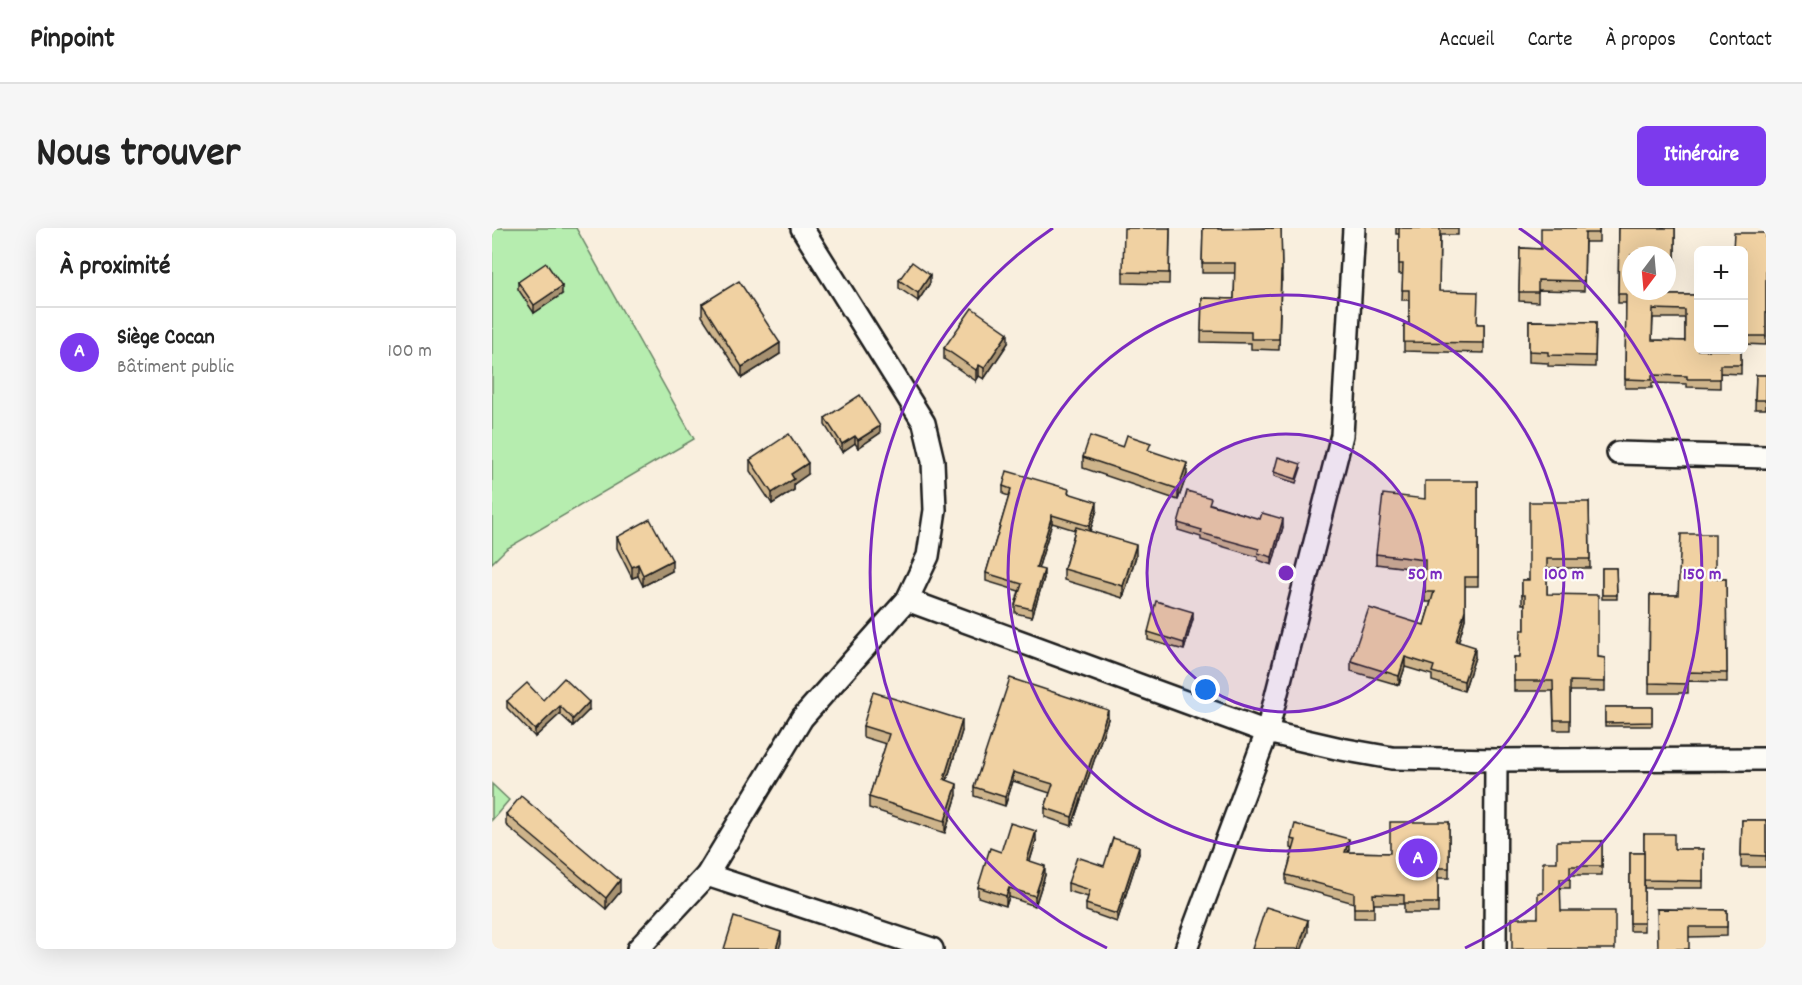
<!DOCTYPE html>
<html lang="fr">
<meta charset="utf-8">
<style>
body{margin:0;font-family:Dekko,sans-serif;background:#f6f6f6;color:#222}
.controls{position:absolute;right:18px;top:18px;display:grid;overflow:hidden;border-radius:9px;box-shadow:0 6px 24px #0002}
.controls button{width:54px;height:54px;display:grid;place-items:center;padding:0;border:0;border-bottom:2px solid #e0e0e0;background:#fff;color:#222;font:30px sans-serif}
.compass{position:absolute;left:1130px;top:18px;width:54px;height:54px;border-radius:50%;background:#fff;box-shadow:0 6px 24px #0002;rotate:196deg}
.you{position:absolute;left:714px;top:462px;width:21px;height:21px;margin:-15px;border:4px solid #fff;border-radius:50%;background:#1a73e8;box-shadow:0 0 0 9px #1a73e833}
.badge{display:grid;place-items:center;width:39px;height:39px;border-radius:50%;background:#7c3aed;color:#fff;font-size:20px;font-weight:700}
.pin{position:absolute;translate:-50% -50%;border:3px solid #fff;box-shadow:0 2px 6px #0006}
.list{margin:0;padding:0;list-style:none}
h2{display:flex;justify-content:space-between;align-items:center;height:78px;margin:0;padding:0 24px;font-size:26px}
h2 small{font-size:20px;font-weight:400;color:#767676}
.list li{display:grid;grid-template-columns:39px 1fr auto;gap:18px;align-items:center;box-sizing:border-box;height:90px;padding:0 24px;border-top:2px solid #e0e0e0}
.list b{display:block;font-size:22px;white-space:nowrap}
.list p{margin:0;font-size:20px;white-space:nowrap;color:#767676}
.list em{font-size:20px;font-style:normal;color:#767676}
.map{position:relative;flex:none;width:1274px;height:721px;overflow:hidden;border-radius:9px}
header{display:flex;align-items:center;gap:36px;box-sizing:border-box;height:84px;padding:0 30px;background:#fff;border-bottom:2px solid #e0e0e0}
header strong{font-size:28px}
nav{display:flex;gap:33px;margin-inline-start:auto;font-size:21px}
.intro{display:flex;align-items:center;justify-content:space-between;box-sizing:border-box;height:144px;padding:0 36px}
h1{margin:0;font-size:42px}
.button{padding:15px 27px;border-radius:9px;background:#7c3aed;color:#fff;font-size:21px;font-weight:700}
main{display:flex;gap:36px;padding:0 36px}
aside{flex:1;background:#fff;border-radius:9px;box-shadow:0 6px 24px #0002}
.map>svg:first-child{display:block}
.green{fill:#b6edaf;stroke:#698466;stroke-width:1.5}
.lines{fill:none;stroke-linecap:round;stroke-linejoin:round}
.minor-casing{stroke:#1c1c1c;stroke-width:26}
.minor{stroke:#fdfcf7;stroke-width:21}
.wall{fill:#ceb48b;stroke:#1c1c1c;stroke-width:1.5;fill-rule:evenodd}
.shaded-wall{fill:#a89271;stroke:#1c1c1c;stroke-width:1.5}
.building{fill:#f0d1a2;stroke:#1c1c1c;stroke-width:1.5;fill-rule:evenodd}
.ring{fill:none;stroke:#7b2cbf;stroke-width:3}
.centre{fill:#7b2cbf;stroke:#fdfcf7;stroke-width:3}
.ring-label{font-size:18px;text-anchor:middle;font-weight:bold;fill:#7b2cbf;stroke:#fdfcf7;stroke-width:4.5;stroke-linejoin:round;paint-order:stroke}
</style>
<header>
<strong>Pinpoint</strong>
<nav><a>Accueil</a><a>Carte</a><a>À propos</a><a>Contact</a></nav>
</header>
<div class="intro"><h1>Nous trouver</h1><a class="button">Itinéraire</a></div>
<main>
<aside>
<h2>À proximité<small></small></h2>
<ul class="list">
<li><span class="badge">A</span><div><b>Siège Cocan</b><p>Bâtiment public</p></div><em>100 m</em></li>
</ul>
</aside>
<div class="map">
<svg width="1274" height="721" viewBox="0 0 1274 721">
<rect width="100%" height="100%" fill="#f9efde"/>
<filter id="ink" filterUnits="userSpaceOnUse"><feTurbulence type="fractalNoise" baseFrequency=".0167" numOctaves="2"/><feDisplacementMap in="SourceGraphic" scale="12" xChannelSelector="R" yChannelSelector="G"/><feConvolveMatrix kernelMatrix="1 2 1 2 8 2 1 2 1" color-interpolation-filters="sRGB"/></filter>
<g filter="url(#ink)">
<!-- green -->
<g class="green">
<path d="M 0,0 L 84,0 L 202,211 L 14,321 L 0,335 Z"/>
<path d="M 0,556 L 17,572 L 0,592 Z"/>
</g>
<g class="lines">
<!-- minor casing -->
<g class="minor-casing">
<g id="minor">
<path d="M 1126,225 L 1274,229"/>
<path d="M 415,372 L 775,504 L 849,521 L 900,530 L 1004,532 L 1274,531"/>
<path d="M 215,647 L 440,721"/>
<path d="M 146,721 L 215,647 L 310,490 L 415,372 L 436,328 L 443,282 L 441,233 L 432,195 L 310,0"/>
<path d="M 694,721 L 775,504 L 850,207 L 862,0"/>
<path d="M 1003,721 L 1004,532"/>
</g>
</g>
<!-- minor -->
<use href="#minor" class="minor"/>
</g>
<!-- wall -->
<g class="wall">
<path d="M 678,0 L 677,56 L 631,55 L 631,44 Z"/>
<path d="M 711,0 L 726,1 L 789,0 L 790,53 L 789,53 L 787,122 L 759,121 L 759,115 L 709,114 L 710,70 L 742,71 L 743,45 L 710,45 Z"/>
<path d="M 904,0 L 966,0 L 966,7 L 948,7 L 947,63 L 986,96 L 992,96 L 992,125 L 912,123 L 912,96 L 917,96 L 917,72 L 910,72 L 911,46 L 907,46 L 907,6 L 904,6 Z"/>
<path d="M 1107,0 L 1107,14 L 1093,14 L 1092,63 L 1046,62 L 1046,74 L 1027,73 L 1028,20 L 1049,21 Z"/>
<path d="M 1127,0 L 1183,0 L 1183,37 L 1175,37 L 1175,27 L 1139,27 L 1166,67 L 1206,67 L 1206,122 L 1249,122 L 1249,146 L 1228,145 L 1228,160 L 1195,159 L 1195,156 L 1160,155 L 1160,160 L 1133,160 L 1134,75 L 1126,75 ZM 1161,90 L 1193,90 L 1193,113 L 1160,112 Z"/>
<path d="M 1274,0 L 1274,117 L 1251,116 L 1251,22 L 1273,5 Z"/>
<path d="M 407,52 L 438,55 L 426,73 L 407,60 Z"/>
<path d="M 26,54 L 70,66 L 42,85 L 26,61 Z"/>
<path d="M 210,76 L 288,126 L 250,150 L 210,88 Z"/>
<path d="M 1037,93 L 1104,94 L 1103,139 L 1056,138 L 1056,135 L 1037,134 Z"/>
<path d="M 516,115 L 492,151 L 487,148 L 484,153 L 452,131 L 452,120 Z"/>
<path d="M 1264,147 L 1274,147 L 1274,181 L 1263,181 Z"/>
<path d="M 333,190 L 388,205 L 366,220 L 363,215 L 350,224 L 333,197 Z"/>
<path d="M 631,219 L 659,223 L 695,246 L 686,272 L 591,240 L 591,229 Z"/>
<path d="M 258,232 L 316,246 L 302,256 L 302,262 L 280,276 L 258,243 Z"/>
<path d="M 809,240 L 804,255 L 782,248 L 782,244 Z"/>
<path d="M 986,253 L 986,358 L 973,358 L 973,391 L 966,414 L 983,429 L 972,463 L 940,453 L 940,447 L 913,439 L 907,457 L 859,443 L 859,433 L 932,397 L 939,374 L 933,374 L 933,342 L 884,336 L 884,326 L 933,271 Z"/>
<path d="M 511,258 L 577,265 L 605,282 L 598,303 L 644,328 L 631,370 L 572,352 L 572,341 L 583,302 L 560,295 L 546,341 L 552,350 L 540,389 L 523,385 L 523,377 L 527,363 L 494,353 L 494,345 L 517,268 L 511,266 Z"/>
<path d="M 1097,274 L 1098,340 L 1055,340 L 1055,366 L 1106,429 L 1113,430 L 1113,463 L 1078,463 L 1078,502 L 1062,502 L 1061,463 L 1022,463 L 1022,429 L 1028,429 L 1033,402 L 1033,376 L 1030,376 L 1030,352 L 1037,352 Z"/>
<path d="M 719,276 L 791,299 L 780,337 L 766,332 L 766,329 L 709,312 L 709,309 L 686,302 L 686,295 Z"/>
<path d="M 125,309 L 180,343 L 151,358 L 146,348 L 140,350 L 125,320 Z"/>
<path d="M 1110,340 L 1124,340 L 1125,371 L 1110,371 Z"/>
<path d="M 1223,351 L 1234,351 L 1235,454 L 1196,453 L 1196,465 L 1157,465 L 1158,367 L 1186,367 Z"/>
<path d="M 701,391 L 692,422 L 656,412 L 656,404 Z"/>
<path d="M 51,472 L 97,482 L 81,498 L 68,486 L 43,509 L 15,480 L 15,473 Z"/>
<rect x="1113" y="479" width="47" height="19"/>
<path d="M 616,491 L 580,598 L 553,589 L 553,580 L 558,565 L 521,553 L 513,578 L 482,568 L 482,559 Z"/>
<path d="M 371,498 L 470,503 L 455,552 L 465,567 L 453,605 L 377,580 L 377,569 L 394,516 L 371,509 Z"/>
<path d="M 14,586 L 128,664 L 114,681 L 14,597 Z"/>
<path d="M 1250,592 L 1274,592 L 1274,639 L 1249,639 Z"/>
<path d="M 957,594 L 957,650 L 946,650 L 946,685 L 912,685 L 912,676 L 882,676 L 882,690 L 862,690 L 862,675 L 794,656 L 794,647 L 801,621 L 799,620 L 799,611 L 857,621 L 856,624 L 898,625 Z"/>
<path d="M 1152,606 L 1182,621 L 1211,621 L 1211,660 L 1152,660 Z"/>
<path d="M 544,613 L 538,633 L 553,647 L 543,678 L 517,669 L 514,678 L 486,669 L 486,659 L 509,624 Z"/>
<path d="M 1110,613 L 1110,647 L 1078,647 L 1078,660 L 1068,660 L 1046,690 L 1051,665 L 1065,634 Z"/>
<rect x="1138" y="625" width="14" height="78"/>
<path d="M 647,626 L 625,694 L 594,683 L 594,676 L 596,669 L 576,663 L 576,655 L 612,638 Z"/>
<path d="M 1165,681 L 1235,682 L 1235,708 L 1197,709 Z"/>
</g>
<!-- shaded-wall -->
<g class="shaded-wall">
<path d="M 438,47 L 438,55 L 426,73 L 426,65 Z"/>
<path d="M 70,58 L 70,66 L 42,85 L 42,77 Z"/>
<path d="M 516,105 L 516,115 L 492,151 L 492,140 Z"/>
<path d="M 288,115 L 288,126 L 250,150 L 250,139 Z"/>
<path d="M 487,137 L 487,148 L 484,153 L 484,142 Z"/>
<path d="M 388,198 L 388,205 L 366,220 L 366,212 Z"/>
<path d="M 363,208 L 363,215 L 350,224 L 350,216 Z"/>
<path d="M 316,235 L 316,246 L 302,256 L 302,262 L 280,276 L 280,265 L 299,246 Z"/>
<path d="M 695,235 L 695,246 L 686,272 L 686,261 Z"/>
<path d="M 605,274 L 605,282 L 597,306 L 597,298 Z"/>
<path d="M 560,287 L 560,295 L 544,348 L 544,340 Z"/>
<path d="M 791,291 L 791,299 L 780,337 L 780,329 Z"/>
<path d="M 644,317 L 644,328 L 631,370 L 631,358 Z"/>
<path d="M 180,332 L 180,343 L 151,358 L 151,347 Z"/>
<path d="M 146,336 L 146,348 L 140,350 L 140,339 Z"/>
<path d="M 552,342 L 552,350 L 540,389 L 540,381 Z"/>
<path d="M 973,382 L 973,391 L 964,423 L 964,413 Z"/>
<path d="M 701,384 L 701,391 L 692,422 L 692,415 Z"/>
<path d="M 983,419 L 983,429 L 972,463 L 972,453 Z"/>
<path d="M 913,429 L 913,439 L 907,457 L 907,448 Z"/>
<path d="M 97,474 L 97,482 L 81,498 L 81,491 Z"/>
<path d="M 68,478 L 68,486 L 43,509 L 43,502 Z"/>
<path d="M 616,482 L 616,491 L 580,598 L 580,589 Z"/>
<path d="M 470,492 L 470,503 L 452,562 L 452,551 Z"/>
<path d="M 521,544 L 521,553 L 513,578 L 513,569 Z"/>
<path d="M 465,556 L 465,567 L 453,605 L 453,593 Z"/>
<path d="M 544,603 L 544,613 L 535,642 L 535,632 Z"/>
<path d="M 857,611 L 857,621 L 853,634 L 853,624 Z"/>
<path d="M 647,618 L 647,626 L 625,694 L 625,686 Z"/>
<path d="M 553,638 L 553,647 L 543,678 L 543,668 Z"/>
<path d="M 128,652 L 128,664 L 114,681 L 114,670 Z"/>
<path d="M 517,660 L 517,669 L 514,678 L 514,668 Z"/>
<path d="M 816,692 L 816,704 L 810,721 L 806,721 Z"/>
<path d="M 289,704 L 289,715 L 287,721 L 284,721 Z"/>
</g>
<!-- building -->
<g class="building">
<path d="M 632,0 L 678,0 L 677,45 L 631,44 Z"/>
<path d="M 711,0 L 726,0 L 726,1 L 789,0 L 790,43 L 789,43 L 787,111 L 759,111 L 759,104 L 709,103 L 710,70 L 742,71 L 743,35 L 710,35 Z"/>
<path d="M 907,0 L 948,0 L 947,63 L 986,64 L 985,96 L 992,96 L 992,115 L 912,114 L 912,96 L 917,96 L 917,62 L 910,62 L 911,36 L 907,36 Z"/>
<path d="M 1049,0 L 1107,0 L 1107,5 L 1093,5 L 1092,53 L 1046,52 L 1046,64 L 1027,64 L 1028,20 L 1049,21 Z"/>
<path d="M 1127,0 L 1183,0 L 1183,29 L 1175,28 L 1175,27 L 1139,27 L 1139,63 L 1166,63 L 1166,67 L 1206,67 L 1206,122 L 1249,122 L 1249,137 L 1228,137 L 1228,151 L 1195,151 L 1195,148 L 1160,147 L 1160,152 L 1133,151 L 1134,66 L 1126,66 ZM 1161,81 L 1193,82 L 1193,113 L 1160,112 Z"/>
<path d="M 1273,0 L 1274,0 L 1274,108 L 1251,108 L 1251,22 L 1241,22 L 1242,5 L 1273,5 Z"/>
<path d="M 420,34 L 438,47 L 426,65 L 407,52 Z"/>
<path d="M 54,35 L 70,58 L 42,77 L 26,54 Z"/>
<path d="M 247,53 L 288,115 L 250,139 L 210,76 Z"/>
<path d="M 480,80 L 516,105 L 492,140 L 487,137 L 484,142 L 452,120 Z"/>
<path d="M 1037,93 L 1104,94 L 1103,128 L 1056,127 L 1056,124 L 1037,123 Z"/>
<path d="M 1264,147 L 1274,147 L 1274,172 L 1263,172 Z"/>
<path d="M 368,167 L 388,198 L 366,212 L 363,208 L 350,216 L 333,190 Z"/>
<path d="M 297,206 L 316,235 L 299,246 L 302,251 L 280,265 L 258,232 Z"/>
<path d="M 635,207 L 659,215 L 656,222 L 695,235 L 686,261 L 591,229 L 598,208 L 631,219 Z"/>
<path d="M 786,229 L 809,236 L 804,251 L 782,244 Z"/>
<path d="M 515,243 L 577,261 L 576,265 L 605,274 L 597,298 L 560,287 L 544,340 L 552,342 L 540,381 L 523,377 L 530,356 L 494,345 L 519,261 L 511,258 Z"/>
<path d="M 933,253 L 986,253 L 986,349 L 973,349 L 973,382 L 964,413 L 983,419 L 972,453 L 940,444 L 942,438 L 913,429 L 907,448 L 859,433 L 877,380 L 932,397 L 942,364 L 933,364 L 933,332 L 884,326 L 891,266 L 933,271 Z"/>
<path d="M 695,263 L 719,270 L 717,276 L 768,291 L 770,285 L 791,291 L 780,329 L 766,325 L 767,321 L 709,305 L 710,302 L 686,295 Z"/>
<path d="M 1037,274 L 1097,274 L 1098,331 L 1055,331 L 1055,366 L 1106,367 L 1106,429 L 1113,430 L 1113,454 L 1078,453 L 1078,492 L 1062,492 L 1061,453 L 1022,453 L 1022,429 L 1028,429 L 1029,402 L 1033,402 L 1033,367 L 1030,367 L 1030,352 L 1037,352 Z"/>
<path d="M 158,291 L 180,332 L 151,347 L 146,336 L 140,339 L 125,309 Z"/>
<path d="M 584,299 L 644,317 L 631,358 L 572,341 Z"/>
<path d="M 1189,306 L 1223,306 L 1223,351 L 1234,351 L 1235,445 L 1196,444 L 1196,456 L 1157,455 L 1158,367 L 1186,367 Z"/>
<path d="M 1110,340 L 1124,340 L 1125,367 L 1110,367 Z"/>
<path d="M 664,373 L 701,384 L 692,415 L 656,404 Z"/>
<path d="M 72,450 L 97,474 L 81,491 L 68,478 L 43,502 L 15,473 L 35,455 L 51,472 Z"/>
<path d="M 518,450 L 616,482 L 580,589 L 553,580 L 561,556 L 521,544 L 513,569 L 482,559 Z"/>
<path d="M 381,464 L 470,492 L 452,551 L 465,556 L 453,593 L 377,569 L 397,506 L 371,498 Z"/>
<path d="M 1113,479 L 1160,479 L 1160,494 L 1113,495 Z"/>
<path d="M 29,568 L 128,652 L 114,670 L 14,586 Z"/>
<path d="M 1250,592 L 1274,592 L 1274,628 L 1249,627 Z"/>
<path d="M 898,594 L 957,594 L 957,640 L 946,640 L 946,675 L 912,675 L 912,667 L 881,666 L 882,680 L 862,680 L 862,665 L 794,647 L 804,612 L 799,611 L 803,596 L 857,611 L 853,624 L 898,625 Z"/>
<path d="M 518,595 L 544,603 L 535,632 L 553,638 L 543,668 L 517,660 L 514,668 L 486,659 L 498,620 L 509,624 Z"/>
<path d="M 1152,606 L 1182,606 L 1182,621 L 1211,621 L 1211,653 L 1152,652 Z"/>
<path d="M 621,610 L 647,618 L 625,686 L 594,676 L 598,662 L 576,655 L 585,629 L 612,638 Z"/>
<path d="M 1065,613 L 1110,613 L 1110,638 L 1078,638 L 1078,651 L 1068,651 L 1069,683 L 1123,683 L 1123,721 L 1020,721 L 1020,690 L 1046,690 L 1046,665 L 1051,665 L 1051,634 L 1065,634 Z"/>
<rect x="1138" y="625" width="14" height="70"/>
<path d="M 774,679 L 816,692 L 806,721 L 760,721 Z"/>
<path d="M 1165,681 L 1235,682 L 1235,699 L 1197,699 L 1197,721 L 1166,721 Z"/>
<path d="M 242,689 L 289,704 L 284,721 L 232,721 Z"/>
</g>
</g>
<!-- distance rings -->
<circle cx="794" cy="345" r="139" fill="#7b2cbf" fill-opacity=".12"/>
<g class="ring">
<circle cx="794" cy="345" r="139"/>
<circle cx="794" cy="345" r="278"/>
<path d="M615 720A416 416 0 0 1 561 0M1027 0A416 416 0 0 1 973 720"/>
</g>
<circle cx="794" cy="345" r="9" class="centre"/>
<g class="ring-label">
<text x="933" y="351">50 m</text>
<text x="1072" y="351">100 m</text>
<text x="1210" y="351">150 m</text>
</g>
</svg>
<div class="controls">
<button>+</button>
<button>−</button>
</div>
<svg class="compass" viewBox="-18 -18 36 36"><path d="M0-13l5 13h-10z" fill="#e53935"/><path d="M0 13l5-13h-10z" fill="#767676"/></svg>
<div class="you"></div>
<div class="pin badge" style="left:926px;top:630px">A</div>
</div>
</main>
